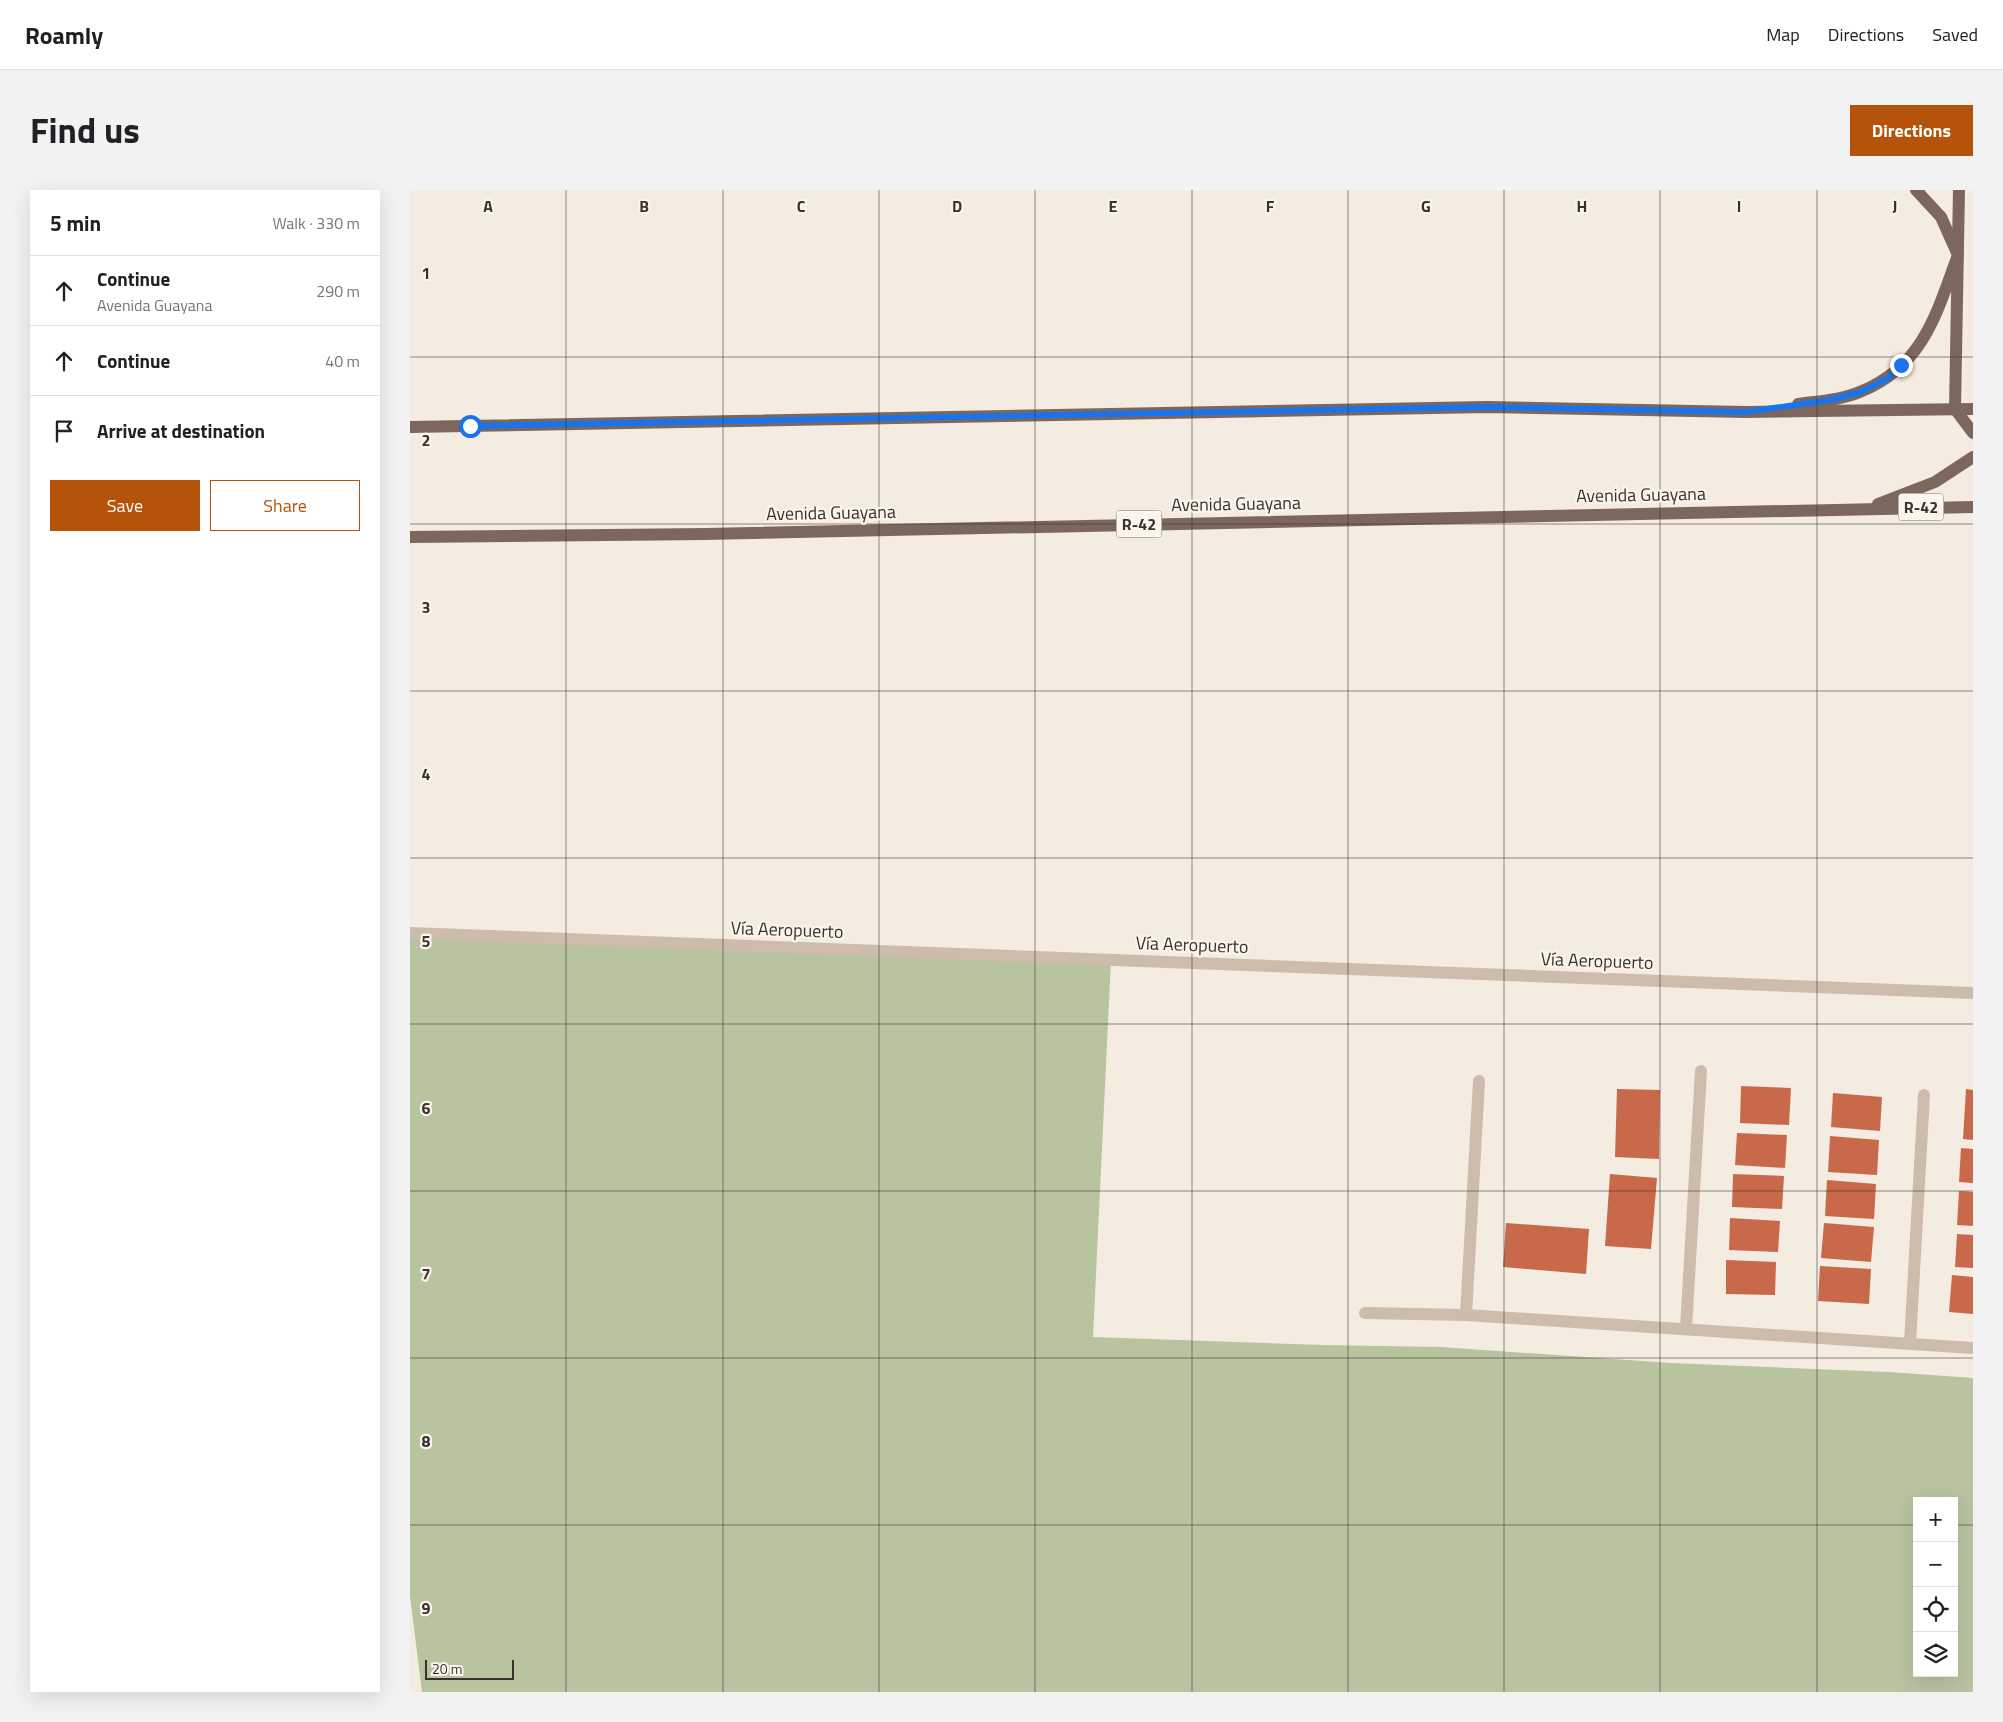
<!DOCTYPE html>
<meta charset="utf-8">
<style>
body{margin:0;font-family:"Titillium Web",sans-serif;background:#f2f2f2;color:#202124}
.controls{position:absolute;right:15px;bottom:15px;display:grid;overflow:hidden;border-radius:0px;box-shadow:0 5px 20px #0002}
.controls button{width:45px;height:45px;display:grid;place-items:center;padding:0;border:0;border-bottom:1px solid #e0e0e0;background:#fff;color:#202124;font:25px sans-serif}
.scale{position:absolute;left:15px;bottom:12px;width:89px;box-sizing:border-box;padding-left:5px;border:2px solid #3b302b;border-top:0;font-size:14px;line-height:18px;white-space:nowrap;color:#3b302b;-webkit-text-stroke:4px #fbf5ee;paint-order:stroke}
.stop{position:absolute;width:15px;height:15px;margin:-11px;border:4px solid #1a73e8;border-radius:50%;background:#fff}
.stop.end{background:#1a73e8;border-color:#fff;box-shadow:0 1px 5px #0008}
.list{margin:0;padding:0;list-style:none}
h2{display:flex;justify-content:space-between;align-items:center;height:65px;margin:0;padding:0 20px;font-size:21px}
h2 small{font-size:16px;font-weight:400;color:#757577}
.list li{display:grid;grid-template-columns:32px 1fr auto;gap:15px;align-items:center;box-sizing:border-box;height:70px;padding:0 20px;border-top:1px solid #e0e0e0}
.list b{display:block;font-size:19px;white-space:nowrap}
.list p{margin:0;font-size:16px;white-space:nowrap;color:#757577}
.list em{font-size:16px;font-style:normal;color:#757577}
.actions{display:flex;gap:10px;padding:15px 20px}
.actions a{flex:1;padding:11px 0;border:1px solid #b45309;border-radius:0px;text-align:center;font-size:18px;color:#b45309}
.actions .main{background:#b45309;color:#fff}
.icon{flex:none;width:28px;height:28px;fill:none;stroke:currentColor;stroke-width:2;stroke-linecap:round;stroke-linejoin:round}
.map{position:relative;flex:none;width:1563px;height:1502px;overflow:hidden;border-radius:0px}
header{display:flex;align-items:center;gap:30px;box-sizing:border-box;height:70px;padding:0 25px;background:#fff;border-bottom:1px solid #e0e0e0}
header strong{font-size:24px}
nav{display:flex;gap:28px;margin-inline-start:auto;font-size:18px}
.intro{display:flex;align-items:center;justify-content:space-between;box-sizing:border-box;height:120px;padding:0 30px}
h1{margin:0;font-size:35px}
.button{padding:12px 22px;border-radius:0px;background:#b45309;color:#fff;font-size:18px;font-weight:700}
main{display:flex;gap:30px;padding:0 30px}
aside{flex:1;background:#fff;border-radius:0px;box-shadow:0 5px 20px #0002}
.map>svg:first-child{display:block}
.green{fill:#b8c4a0;fill-rule:evenodd}
.building{fill:#c8694b}
.lines{fill:none;stroke-linecap:round;stroke-linejoin:round}
.lane{stroke:#cdbbac;stroke-width:12}
.street{stroke:#cdbbac;stroke-width:12}
.primary{stroke:#7d675c;stroke-width:12}
.route{stroke:#1a73e8;stroke-width:6}
.grid{fill:none;stroke:#3b302b;stroke-width:1;stroke-opacity:0.55}
.labels{text-anchor:middle;stroke-width:4.5;stroke-linejoin:round;paint-order:stroke}
.shield{fill:#fbf5ee;stroke:#756b66;stroke-width:1}
.shield-label{font-size:16px;font-weight:bold;fill:#3b302b}
.street-label{font-size:18px;fill:#3b302b;stroke:#fbf5ee}
.grid-label{font-size:16px;text-anchor:middle;font-weight:bold;fill:#3b302b;stroke:#fbf5ee;stroke-width:4.5;stroke-linejoin:round;paint-order:stroke}
</style>
<header>
<strong>Roamly</strong>
<nav><a>Map</a><a>Directions</a><a>Saved</a></nav>
</header>
<div class="intro"><h1>Find us</h1><a class="button">Directions</a></div>
<main>
<aside>
<h2>5 min<small>Walk · 330 m</small></h2>
<ul class="list">
<li><svg class="icon" aria-label="ahead" viewBox="0 0 24 24"><path d="M12 20V5M6 11l6-6 6 6"/></svg><div><b>Continue</b><p>Avenida Guayana</p></div><em>290 m</em></li>
<li><svg class="icon" aria-label="ahead" viewBox="0 0 24 24"><path d="M12 20V5M6 11l6-6 6 6"/></svg><div><b>Continue</b></div><em>40 m</em></li>
<li><svg class="icon" aria-label="arrive" viewBox="0 0 24 24"><path d="M6 21V4h12l-3 4 3 4H6"/></svg><div><b>Arrive at destination</b></div></li>
</ul>
<div class="actions"><a class="main">Save</a><a>Share</a></div>
</aside>
<div class="map">
<svg width="1563" height="1502" viewBox="0 0 1563 1502">
<rect width="100%" height="100%" fill="#f4ebe1"/>
<!-- green -->
<path class="green" d="M 0,743 L 701,770 L 683,1147 L 913,1155 L 1031,1157 L 1261,1173 L 1479,1182 L 1563,1188 L 1563,1502 L 12,1502 L 0,1406 ZM 1507,1311 L 1544,1311 L 1544,1483 L 1507,1483 Z"/>
<!-- building -->
<g class="building">
<path d="M 1331,896 L 1381,898 L 1379,935 L 1330,933 Z"/>
<path d="M 1207,899 L 1250,900 L 1249,969 L 1205,967 Z"/>
<path d="M 1556,899 L 1563,900 L 1563,950 L 1553,949 Z"/>
<path d="M 1423,903 L 1472,907 L 1470,941 L 1421,937 Z"/>
<path d="M 1327,943 L 1377,945 L 1375,978 L 1325,975 Z"/>
<path d="M 1420,946 L 1469,950 L 1467,985 L 1418,982 Z"/>
<path d="M 1551,958 L 1563,959 L 1563,993 L 1549,992 Z"/>
<path d="M 1200,984 L 1247,988 L 1241,1059 L 1195,1056 Z"/>
<path d="M 1323,984 L 1374,986 L 1372,1019 L 1322,1017 Z"/>
<path d="M 1417,990 L 1466,994 L 1464,1029 L 1415,1026 Z"/>
<path d="M 1549,1001 L 1563,1002 L 1563,1036 L 1547,1035 Z"/>
<path d="M 1320,1028 L 1370,1031 L 1368,1062 L 1319,1060 Z"/>
<path d="M 1096,1033 L 1179,1039 L 1176,1084 L 1093,1077 Z"/>
<path d="M 1414,1033 L 1464,1037 L 1461,1072 L 1411,1068 Z"/>
<path d="M 1547,1044 L 1563,1045 L 1563,1078 L 1545,1077 Z"/>
<path d="M 1316,1070 L 1366,1072 L 1365,1105 L 1316,1104 Z"/>
<path d="M 1410,1076 L 1461,1079 L 1459,1114 L 1408,1111 Z"/>
<path d="M 1542,1085 L 1563,1087 L 1563,1124 L 1539,1122 Z"/>
</g>
<g class="lines">
<!-- lane -->
<g class="lane">
<path d="M 955,1123 L 1056,1125 L 1563,1158"/>
<path d="M 1056,1125 L 1069,891"/>
<path d="M 1276,1139 L 1291,881"/>
<path d="M 1500,1153 L 1514,905"/>
</g>
<!-- street -->
<path class="street" d="M 0,743 L 1563,803"/>
<!-- primary -->
<g class="primary">
<path d="M 1549,0 L 1545,219 L 1563,243"/>
<path d="M 1388,214 C 1409,211 1432,210 1452,201 C 1514,175 1527,122 1548,65 L 1531,27 L 1506,0"/>
<path d="M 0,237 L 1077,217 L 1336,222 L 1563,219"/>
<path d="M 1468,314 L 1525,292 L 1563,267"/>
<path d="M 0,347 L 296,344 L 1563,317"/>
</g>
</g>
<g class="lines">
<!-- route -->
<path class="route" d="M 60,236 L 1077,217 L 1336,222 L 1420,210 L 1451,202 L 1478,188 L 1491,175"/>
</g>
<!-- grid -->
<path class="grid" d="M 156,0 L 156,1502M 313,0 L 313,1502M 469,0 L 469,1502M 625,0 L 625,1502M 782,0 L 782,1502M 938,0 L 938,1502M 1094,0 L 1094,1502M 1250,0 L 1250,1502M 1407,0 L 1407,1502M 0,167 L 1563,167M 0,334 L 1563,334M 0,501 L 1563,501M 0,668 L 1563,668M 0,834 L 1563,834M 0,1001 L 1563,1001M 0,1168 L 1563,1168M 0,1335 L 1507,1335M 1544,1335 L 1563,1335"/>
<g class="labels">
<!-- shield labels -->
<g class="shield">
<rect x="1488.5" y="303.5" width="45" height="27" rx="4"/>
<rect x="706.5" y="320.5" width="45" height="27" rx="4"/>
</g>
<g class="shield-label">
<text x="1511" y="323">R-42</text>
<text x="729" y="340">R-42</text>
</g>
<!-- street labels -->
<g class="street-label">
<text transform="translate(1231 305) rotate(-1)" y="6">Avenida Guayana</text>
<text transform="translate(826 314) rotate(-1)" y="6">Avenida Guayana</text>
<text transform="translate(421 323) rotate(-1)" y="6">Avenida Guayana</text>
<text transform="translate(377 740) rotate(2)" y="6">Vía Aeropuerto</text>
<text transform="translate(782 755) rotate(2)" y="6">Vía Aeropuerto</text>
<text transform="translate(1187 771) rotate(2)" y="6">Vía Aeropuerto</text>
</g>
</g>
<g class="grid-label">
<text x="78" y="22">A</text>
<text x="234" y="22">B</text>
<text x="391" y="22">C</text>
<text x="547" y="22">D</text>
<text x="703" y="22">E</text>
<text x="860" y="22">F</text>
<text x="1016" y="22">G</text>
<text x="1172" y="22">H</text>
<text x="1329" y="22">I</text>
<text x="1485" y="22">J</text>
<text x="16" y="89">1</text>
<text x="16" y="256">2</text>
<text x="16" y="423">3</text>
<text x="16" y="590">4</text>
<text x="16" y="757">5</text>
<text x="16" y="924">6</text>
<text x="16" y="1090">7</text>
<text x="16" y="1257">8</text>
<text x="16" y="1424">9</text>
</g>
</svg>
<div class="controls">
<button>+</button>
<button>−</button>
<button><svg class="icon" aria-label="locate" viewBox="0 0 24 24"><circle cx="12" cy="12" r="6"/><path d="M12 2v4M12 18v4M2 12h4M18 12h4"/></svg></button>
<button><svg class="icon" aria-label="layers" viewBox="0 0 24 24"><path d="M12 4l9 5-9 5-9-5zM3 14l9 5 9-5"/></svg></button>
</div>
<div class="scale">20 m</div>
<div class="stop" style="left:60px;top:236px"></div>
<div class="stop end" style="left:1491px;top:175px"></div>
</div>
</main>
